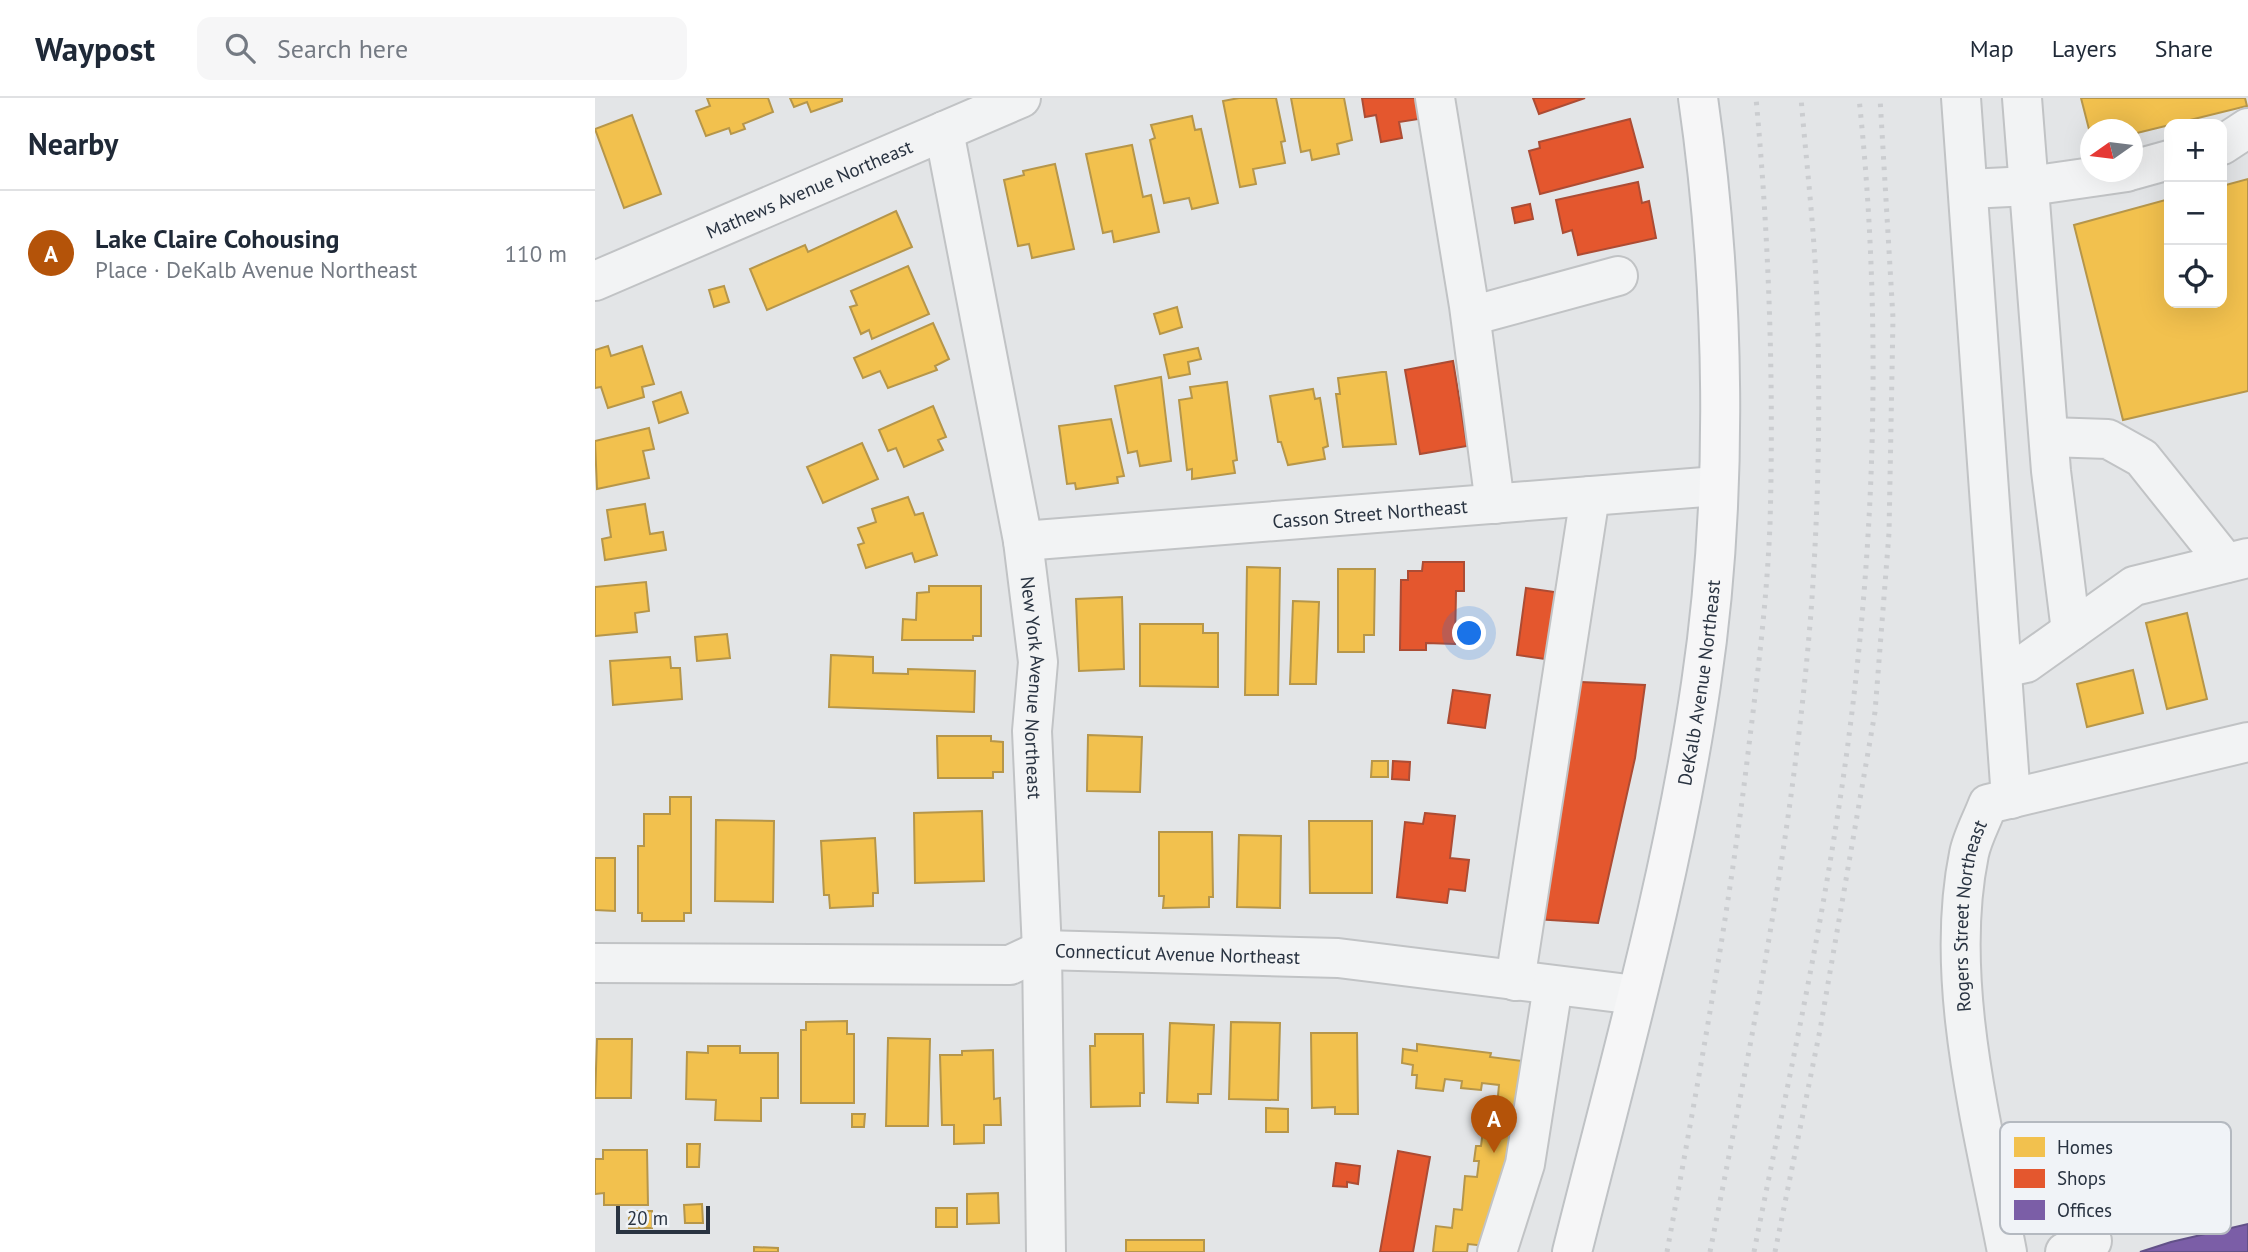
<!DOCTYPE html>
<meta charset="utf-8">
<style>
body{margin:0;font-family:"PT Sans",sans-serif;background:#f6f6f7;color:#1f2937}
.controls{position:absolute;right:21px;top:21px;display:grid;overflow:hidden;border-radius:14px;box-shadow:0 7px 28px #0002}
.controls button{width:63px;height:63px;display:grid;place-items:center;padding:0;border:0;border-bottom:2px solid #e0e1e3;background:#fff;color:#1f2937;font:35px sans-serif}
.compass{position:absolute;left:1485px;top:21px;width:63px;height:63px;border-radius:50%;background:#fff;box-shadow:0 7px 28px #0002;rotate:256deg}
.scale{position:absolute;left:21px;bottom:18px;width:94px;box-sizing:border-box;padding-left:7px;border:4px solid #293341;border-top:0;font-size:19px;line-height:24px;white-space:nowrap;color:#293341;-webkit-text-stroke:5px #f0f3f7;paint-order:stroke}
.you{position:absolute;left:875px;top:536px;width:24px;height:24px;margin:-18px;border:5px solid #fff;border-radius:50%;background:#1a73e8;box-shadow:0 0 0 10px #1a73e833}
.badge{display:grid;place-items:center;width:46px;height:46px;border-radius:50%;background:#b45309;color:#fff;font-size:23px;font-weight:700}
.pin{position:absolute;translate:-50% -58px;filter:drop-shadow(0 2px 4px #0008)}
.pin::after{content:'';position:absolute;top:37px;width:24px;height:21px;background:inherit;clip-path:polygon(0 0,100% 0,50% 100%)}
.list{margin:0;padding:0;list-style:none}
h2{display:flex;justify-content:space-between;align-items:center;height:91px;margin:0;padding:0 28px;font-size:30px}
h2 small{font-size:23px;font-weight:400;color:#747a83}
.list li{display:grid;grid-template-columns:46px 1fr auto;gap:21px;align-items:center;box-sizing:border-box;height:126px;padding:0 28px;border-top:2px solid #e0e1e3}
.list b{display:block;font-size:26px;white-space:nowrap}
.list p{margin:0;font-size:23px;white-space:nowrap;color:#747a83}
.list em{font-size:23px;font-style:normal;color:#747a83}
.icon{flex:none;width:38px;height:38px;fill:none;stroke:currentColor;stroke-width:2;stroke-linecap:round;stroke-linejoin:round}
.map{position:relative;flex:none;width:1653px;height:1154px;overflow:hidden}
header{display:flex;align-items:center;gap:42px;box-sizing:border-box;height:98px;padding:0 35px;background:#fff;border-bottom:2px solid #e0e1e3}
header strong{font-size:33px}
nav{display:flex;gap:38px;margin-inline-start:auto;font-size:24px}
.search{width:490px;height:63px;background:#f6f6f7;display:flex;align-items:center;gap:18px;box-sizing:border-box;padding:0 24px;border-radius:14px;color:#747a83;font-size:26px}
main{display:flex}
aside{flex:1;background:#fff}
.map>svg:first-child{display:block}
.homes{fill:#f2c14e;stroke:#b6964a;stroke-width:2}
.shops{fill:#e4572e;stroke:#ac4c34;stroke-width:2}
.offices{fill:#7b5ea7;stroke:#625188;stroke-width:2}
.lines{fill:none;stroke-linecap:round;stroke-linejoin:round}
.minor-casing{stroke:#c1c3c5;stroke-width:42}
.major-casing{stroke:#bfc2c5;stroke-width:42}
.minor{stroke:#f2f3f4;stroke-width:38}
.major{stroke:#f6f6f7;stroke-width:38}
.rail{stroke:#cbcdd0;stroke-width:5;stroke-dasharray:3.5 7;stroke-linecap:butt}
.labels{text-anchor:middle;stroke-width:7;stroke-linejoin:round;paint-order:stroke}
.street-label{font-size:19px;fill:#293341;stroke:#f0f3f7}
.key{fill:#f0f3f7;stroke:#b4b9c0;stroke-width:2}
.key-label{font-size:19px;fill:#293341}
</style>
<header>
<strong>Waypost</strong>
<div class="search"><svg class="icon" aria-label="search" viewBox="0 0 24 24"><circle cx="10" cy="10" r="6"/><path d="M15 15l6 6"/></svg>Search here</div>
<nav><a>Map</a><a>Layers</a><a>Share</a></nav>
</header>
<main>
<aside>
<h2>Nearby<small></small></h2>
<ul class="list">
<li><span class="badge">A</span><div><b>Lake Claire Cohousing</b><p>Place · DeKalb Avenue Northeast</p></div><em>110 m</em></li>
</ul>
</aside>
<div class="map">
<svg width="1653" height="1154" viewBox="0 0 1653 1154">
<rect width="100%" height="100%" fill="#e3e5e7"/>
<!-- homes -->
<g class="homes">
<path d="M 112,0 L 173,0 L 178,14 L 148,26 L 150,31 L 136,36 L 134,30 L 111,38 L 101,13 L 115,8 Z"/>
<path d="M 195,0 L 247,0 L 247,3 L 216,14 L 212,4 L 199,9 Z"/>
<path d="M 644,0 L 681,0 L 690,43 L 686,44 L 690,65 L 658,71 L 661,86 L 645,89 L 628,3 Z"/>
<path d="M 696,0 L 749,0 L 757,42 L 742,46 L 744,56 L 717,62 L 715,52 L 706,54 Z"/>
<path d="M 1486,0 L 1650,0 L 1652,8 L 1538,36 L 1538,32 L 1496,32 L 1496,39 Z"/>
<path d="M 37,17 L 66,96 L 29,110 L 0,31 Z"/>
<path d="M 597,18 L 600,32 L 606,31 L 623,105 L 597,111 L 594,100 L 569,105 L 555,42 L 560,40 L 556,27 Z"/>
<path d="M 537,47 L 548,99 L 556,97 L 564,134 L 519,144 L 517,133 L 508,135 L 491,56 Z"/>
<path d="M 460,66 L 479,151 L 437,160 L 434,146 L 423,148 L 409,82 L 429,77 L 428,73 Z"/>
<path d="M 1653,81 L 1653,293 L 1528,322 L 1479,127 L 1574,101 L 1574,205 L 1627,205 L 1627,88 Z"/>
<path d="M 301,113 L 317,149 L 172,212 L 155,171 L 210,147 L 213,154 Z"/>
<path d="M 313,168 L 334,216 L 277,241 L 274,232 L 266,236 L 255,209 L 262,207 L 256,193 Z"/>
<path d="M 129,188 L 134,204 L 119,209 L 114,192 Z"/>
<path d="M 582,209 L 587,229 L 565,236 L 559,216 Z"/>
<path d="M 338,225 L 354,261 L 340,268 L 342,272 L 293,290 L 285,273 L 268,280 L 259,260 Z"/>
<path d="M 13,248 L 16,258 L 47,248 L 59,286 L 47,289 L 49,299 L 13,310 L 6,289 L 0,290 L 0,252 Z"/>
<path d="M 603,250 L 606,261 L 593,264 L 595,276 L 574,280 L 569,257 Z"/>
<path d="M 787,274 L 791,274 L 801,346 L 748,349 L 741,296 L 745,296 L 743,280 Z"/>
<path d="M 566,279 L 576,363 L 545,368 L 542,353 L 533,355 L 520,288 Z"/>
<path d="M 632,284 L 642,362 L 638,363 L 640,375 L 597,381 L 597,371 L 592,372 L 584,302 L 597,300 L 595,289 Z"/>
<path d="M 718,291 L 720,301 L 725,300 L 733,348 L 728,350 L 730,361 L 693,367 L 686,344 L 683,344 L 675,298 Z"/>
<path d="M 86,294 L 93,315 L 64,325 L 58,304 Z"/>
<path d="M 338,308 L 351,339 L 343,342 L 348,352 L 309,369 L 301,350 L 293,353 L 284,332 Z"/>
<path d="M 516,321 L 529,378 L 522,379 L 523,385 L 481,391 L 480,385 L 472,386 L 464,328 Z"/>
<path d="M 54,330 L 59,351 L 48,353 L 54,380 L 2,391 L 0,343 Z"/>
<path d="M 267,345 L 283,381 L 228,405 L 212,369 Z"/>
<path d="M 313,399 L 320,417 L 328,415 L 342,457 L 320,464 L 317,455 L 271,470 L 263,447 L 269,445 L 263,430 L 281,424 L 277,411 Z"/>
<path d="M 50,406 L 55,436 L 68,434 L 71,452 L 10,462 L 7,441 L 16,439 L 12,412 Z"/>
<path d="M 652,469 L 685,470 L 683,597 L 650,597 Z"/>
<path d="M 743,471 L 780,471 L 779,537 L 769,537 L 769,554 L 743,554 Z"/>
<path d="M 51,484 L 54,513 L 40,515 L 42,534 L 0,538 L 0,489 Z"/>
<path d="M 334,488 L 386,488 L 386,538 L 378,538 L 378,542 L 307,542 L 308,521 L 321,522 L 322,495 L 334,494 Z"/>
<path d="M 527,499 L 529,571 L 484,573 L 481,501 Z"/>
<path d="M 698,503 L 724,504 L 721,586 L 695,586 Z"/>
<path d="M 1592,515 L 1612,601 L 1572,611 L 1551,525 Z"/>
<path d="M 545,526 L 608,526 L 608,535 L 623,535 L 623,589 L 545,588 Z"/>
<path d="M 132,536 L 135,560 L 102,563 L 100,539 Z"/>
<path d="M 236,557 L 278,559 L 278,575 L 313,576 L 313,571 L 380,573 L 379,614 L 234,609 Z"/>
<path d="M 75,559 L 76,570 L 85,570 L 87,601 L 18,607 L 15,563 Z"/>
<path d="M 1538,572 L 1548,615 L 1492,629 L 1482,586 Z"/>
<path d="M 493,637 L 547,639 L 545,694 L 492,693 Z"/>
<path d="M 342,638 L 396,638 L 396,643 L 408,644 L 408,674 L 398,674 L 398,680 L 343,680 Z"/>
<path d="M 777,663 L 793,663 L 793,679 L 776,679 Z"/>
<path d="M 75,699 L 96,699 L 96,815 L 89,815 L 89,823 L 47,823 L 47,815 L 43,815 L 43,748 L 49,748 L 49,716 L 75,716 Z"/>
<path d="M 387,713 L 389,783 L 320,785 L 319,715 Z"/>
<path d="M 121,722 L 179,723 L 178,804 L 120,803 Z"/>
<path d="M 714,723 L 777,723 L 777,795 L 715,795 Z"/>
<path d="M 564,734 L 617,734 L 618,799 L 614,799 L 614,809 L 568,810 L 569,798 L 564,798 Z"/>
<path d="M 644,737 L 686,738 L 685,810 L 642,809 Z"/>
<path d="M 280,740 L 283,795 L 278,795 L 278,808 L 235,810 L 234,797 L 229,797 L 226,743 Z"/>
<path d="M 0,760 L 20,760 L 20,813 L 0,812 Z"/>
<path d="M 252,923 L 252,936 L 259,936 L 259,1005 L 206,1005 L 206,932 L 211,932 L 211,924 Z"/>
<path d="M 636,924 L 685,925 L 683,1002 L 634,1001 Z"/>
<path d="M 575,925 L 619,927 L 616,996 L 603,996 L 603,1005 L 572,1004 Z"/>
<path d="M 716,935 L 762,935 L 763,1016 L 740,1016 L 740,1009 L 717,1010 Z"/>
<path d="M 500,936 L 548,936 L 549,995 L 545,995 L 545,1008 L 496,1009 L 495,948 L 500,948 Z"/>
<path d="M 293,940 L 335,941 L 333,1028 L 291,1028 Z"/>
<path d="M 2,941 L 37,941 L 36,1000 L 0,1000 Z"/>
<path d="M 822,946 L 896,955 L 895,959 L 936,964 L 902,1116 L 894,1115 L 891,1148 L 873,1146 L 872,1154 L 838,1154 L 841,1128 L 857,1130 L 859,1111 L 867,1112 L 870,1078 L 882,1079 L 884,1063 L 879,1063 L 881,1048 L 886,1048 L 890,1017 L 901,1019 L 904,987 L 887,985 L 886,992 L 866,990 L 867,983 L 850,981 L 848,993 L 821,990 L 822,977 L 817,977 L 818,967 L 807,965 L 808,951 L 822,953 Z"/>
<path d="M 113,948 L 145,948 L 145,955 L 183,955 L 183,1000 L 166,1000 L 166,1023 L 120,1022 L 121,1002 L 91,1001 L 92,954 L 113,955 Z"/>
<path d="M 398,952 L 399,1001 L 405,1000 L 406,1027 L 389,1027 L 389,1045 L 359,1046 L 359,1027 L 347,1027 L 345,957 L 367,957 L 367,953 Z"/>
<path d="M 671,1010 L 693,1011 L 693,1034 L 671,1034 Z"/>
<path d="M 257,1016 L 270,1016 L 269,1029 L 257,1029 Z"/>
<path d="M 92,1046 L 105,1046 L 104,1069 L 92,1069 Z"/>
<path d="M 8,1052 L 52,1052 L 53,1107 L 9,1107 L 9,1095 L 0,1096 L 0,1061 L 8,1061 Z"/>
<path d="M 403,1095 L 404,1125 L 372,1126 L 372,1096 Z"/>
<path d="M 107,1106 L 108,1125 L 90,1125 L 89,1107 Z"/>
<rect x="341" y="1110" width="21" height="19"/>
<rect x="34" y="1113" width="23" height="17"/>
<rect x="531" y="1142" width="78" height="12"/>
<path d="M 159,1149 L 183,1150 L 183,1154 L 159,1154 Z"/>
</g>
<!-- shops -->
<g class="shops">
<path d="M 767,0 L 827,0 L 830,20 L 804,24 L 807,40 L 786,44 L 781,17 L 770,19 Z"/>
<path d="M 938,0 L 990,0 L 944,16 Z"/>
<path d="M 1035,21 L 1048,69 L 945,96 L 934,53 L 945,50 L 944,44 Z"/>
<path d="M 1043,84 L 1047,105 L 1054,103 L 1061,140 L 983,157 L 977,132 L 968,135 L 961,102 Z"/>
<path d="M 935,106 L 938,121 L 920,125 L 917,110 Z"/>
<path d="M 858,263 L 872,348 L 825,356 L 810,272 Z"/>
<path d="M 828,464 L 869,464 L 869,493 L 861,493 L 860,546 L 831,545 L 831,552 L 805,552 L 806,482 L 813,482 L 813,473 L 827,473 Z"/>
<path d="M 931,490 L 974,496 L 965,563 L 922,557 Z"/>
<path d="M 986,584 L 1050,587 L 1040,660 L 1003,825 L 940,821 Z"/>
<path d="M 858,592 L 895,597 L 890,630 L 853,625 Z"/>
<path d="M 798,663 L 815,664 L 814,682 L 797,681 Z"/>
<path d="M 830,715 L 860,718 L 855,760 L 874,762 L 870,793 L 854,791 L 852,805 L 802,799 L 810,724 L 828,726 Z"/>
<path d="M 803,1053 L 835,1059 L 818,1154 L 785,1154 Z"/>
<path d="M 741,1065 L 765,1068 L 763,1086 L 752,1084 L 752,1089 L 738,1088 Z"/>
</g>
<!-- offices -->
<path class="offices" d="M 1653,1126 L 1653,1154 L 1545,1154 L 1576,1144 Z"/>
<g class="lines">
<!-- minor casing -->
<g class="minor-casing">
<g id="minor">
<path d="M 840,0 L 874,208 L 900,406"/>
<path d="M 1366,0 L 1416,701"/>
<path d="M 1427,0 L 1456,373 L 1476,533"/>
<path id="s1" d="M 349,33 L 428,443 L 443,564 L 437,633 L 447,852 L 451,1154"/>
<path d="M 1627,47 L 1653,30"/>
<path d="M 1538,72 L 1574,62"/>
<path d="M 1373,91 L 1435,88 L 1532,74"/>
<path id="s2" d="M 0,183 L 426,0"/>
<path d="M 876,218 L 1023,178"/>
<path d="M 1454,339 L 1513,341 L 1547,360 L 1631,465"/>
<path id="s3" d="M 428,443 L 1122,388"/>
<path d="M 1408,570 L 1431,565 L 1539,488 L 1653,460"/>
<path id="s4" d="M 0,865 L 415,867 L 447,852 L 743,860 L 1041,897"/>
<path d="M 920,883 L 995,398"/>
<path d="M 902,1154 L 930,1066 L 958,888"/>
<path id="s5" d="M 1412,1154 C 1388,1029 1348,883 1374,756 C 1377,740 1387,722 1393,706 L 1653,644"/>
<path d="M 1470,1154 L 1497,1143"/>
</g>
</g>
<!-- major casing -->
<g class="major-casing">
<g id="major">
<path id="s6" d="M 977,1154 C 1024,966 1078,778 1106,586 C 1134,399 1130,187 1103,0"/>
</g>
</g>
<!-- minor -->
<use href="#minor" class="minor"/>
<!-- major -->
<use href="#major" class="major"/>
<!-- rail -->
<g class="rail">
<path d="M 1072,1154 C 1103,985 1134,817 1154,647 C 1163,574 1172,500 1175,426 C 1179,284 1174,141 1161,0"/>
<path d="M 1115,1154 C 1157,942 1199,730 1216,514 C 1224,404 1226,291 1221,181 C 1218,120 1211,60 1206,0"/>
<path d="M 1159,1154 C 1186,1017 1217,879 1239,740 C 1279,496 1290,246 1264,0"/>
<path d="M 1180,1154 L 1225,932 L 1280,614 L 1294,435 L 1298,220 L 1285,0"/>
</g>
</g>
<g class="labels">
<!-- street labels -->
<g class="street-label">
<text dy="7" stroke="none"><textPath href="#s2" startOffset="233">Mathews Avenue Northeast</textPath></text>
<text dy="7" stroke="none"><textPath href="#s3" startOffset="348">Casson Street Northeast</textPath></text>
<text dy="7" stroke="none"><textPath href="#s6" startOffset="584">DeKalb Avenue Northeast</textPath></text>
<text dy="7" stroke="none"><textPath href="#s1" startOffset="565">New York Avenue Northeast</textPath></text>
<text dy="7" stroke="none"><textPath href="#s5" startOffset="341">Rogers Street Northeast</textPath></text>
<text dy="7" stroke="none"><textPath href="#s4" startOffset="586">Connecticut Avenue Northeast</textPath></text>
</g>
</g>
<!-- legend -->
<rect x="1405" y="1024" width="231" height="112" rx="10" class="key"/>
<rect x="1419" y="1039" width="31" height="20" fill="#f2c14e"/>
<rect x="1419" y="1071" width="31" height="19" fill="#e4572e"/>
<rect x="1419" y="1102" width="31" height="20" fill="#7b5ea7"/>
<g class="key-label">
<text x="1462" y="1056">Homes</text>
<text x="1462" y="1087">Shops</text>
<text x="1462" y="1119">Offices</text>
</g>
</svg>
<div class="controls">
<button>+</button>
<button>−</button>
<button><svg class="icon" aria-label="locate" viewBox="0 0 24 24"><circle cx="12" cy="12" r="6"/><path d="M12 2v4M12 18v4M2 12h4M18 12h4"/></svg></button>
</div>
<svg class="compass" viewBox="-18 -18 36 36"><path d="M0-13l5 13h-10z" fill="#e53935"/><path d="M0 13l5-13h-10z" fill="#747a83"/></svg>
<div class="scale">20 m</div>
<div class="you"></div>
<div class="pin badge" style="left:899px;top:1055px">A</div>
</div>
</main>
